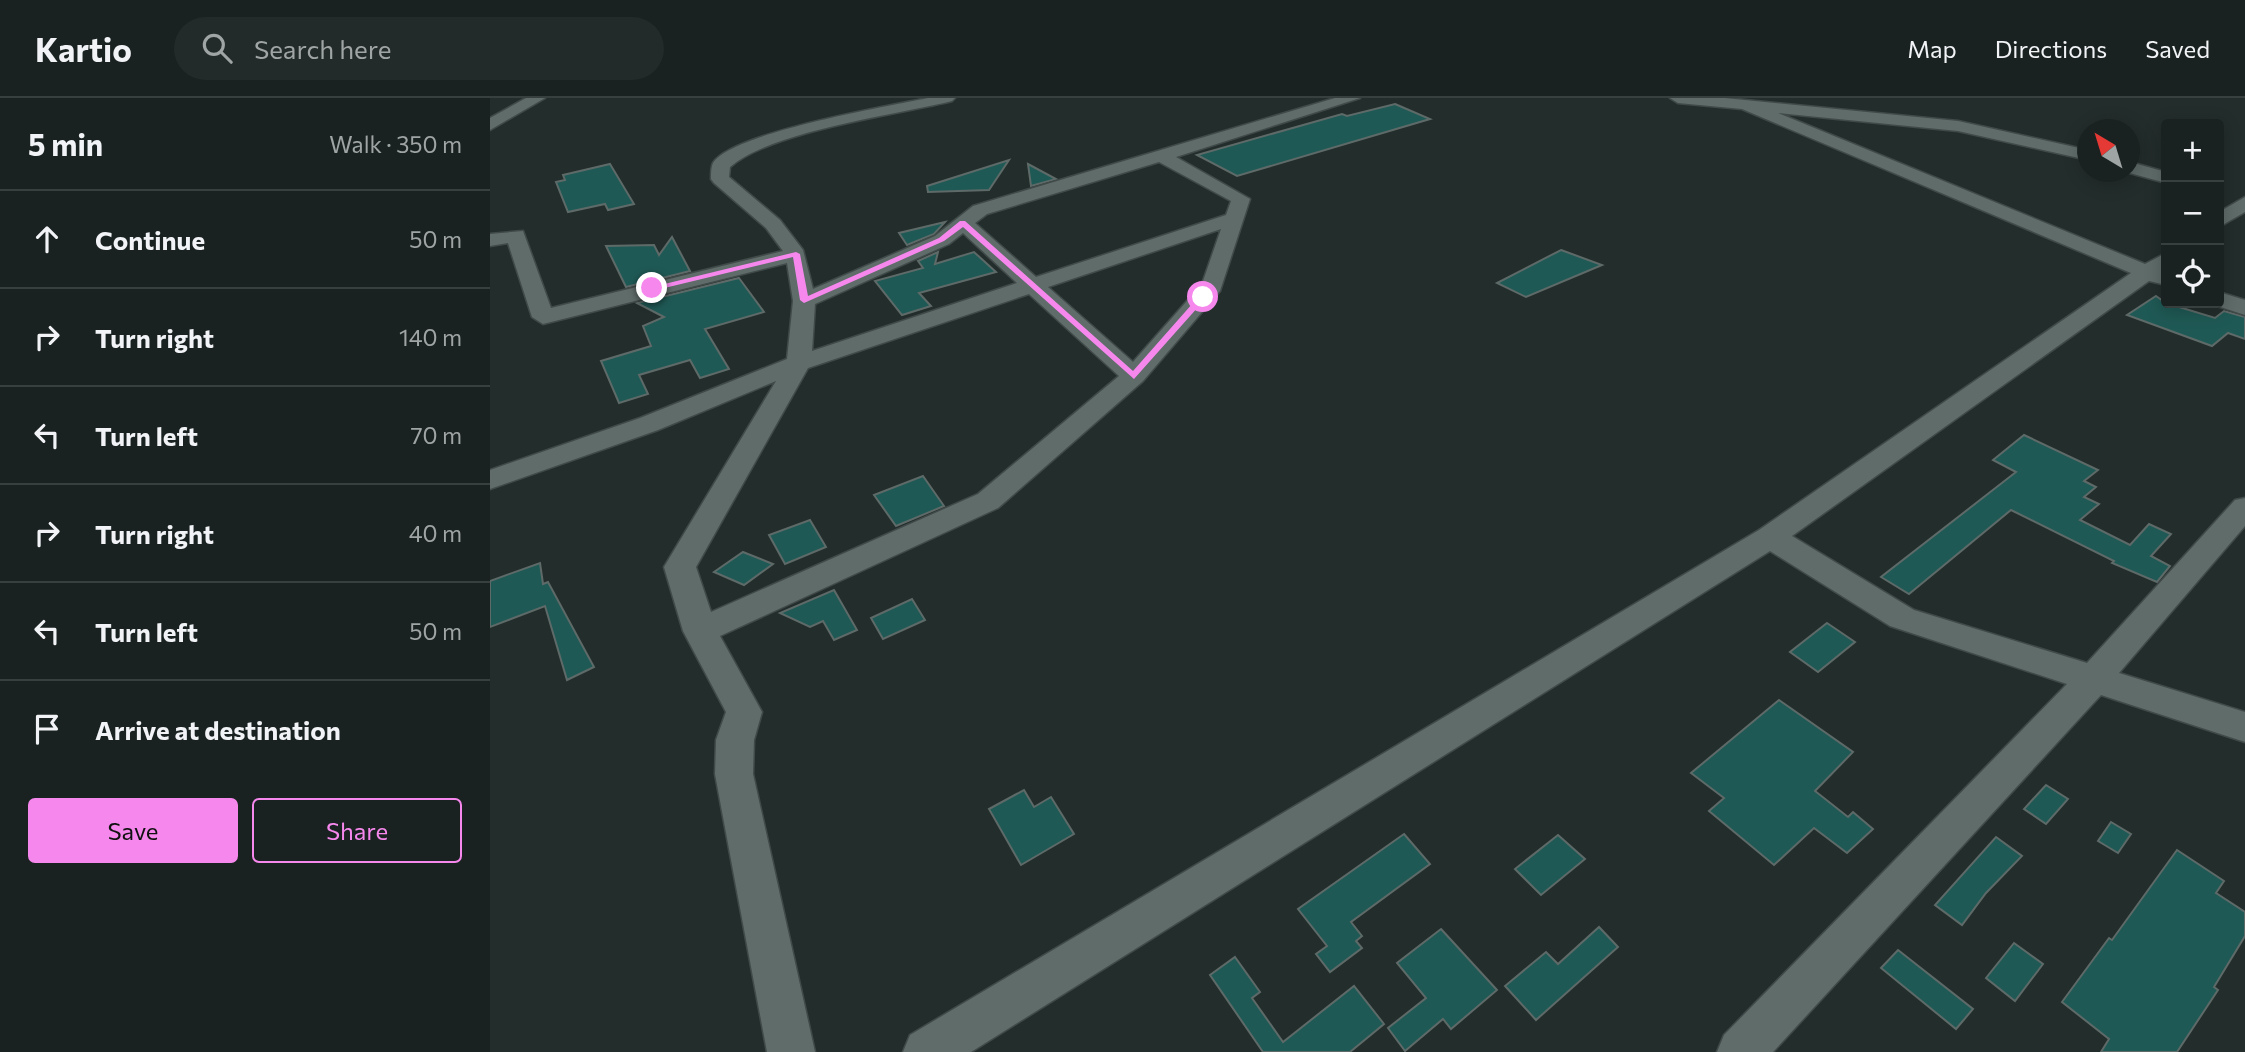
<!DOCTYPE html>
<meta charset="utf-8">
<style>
body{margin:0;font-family:Commissioner,sans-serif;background:#232a2a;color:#f1f3f6}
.controls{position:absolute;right:21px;top:21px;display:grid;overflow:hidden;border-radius:7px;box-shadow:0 4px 18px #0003}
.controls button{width:63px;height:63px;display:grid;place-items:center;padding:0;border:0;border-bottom:2px solid #383f3f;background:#1a2221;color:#f1f3f6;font:35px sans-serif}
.compass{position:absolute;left:1587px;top:21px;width:63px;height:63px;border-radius:50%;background:#1a2221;box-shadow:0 4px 18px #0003;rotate:322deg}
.stop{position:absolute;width:21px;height:21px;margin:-16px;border:5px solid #f688ed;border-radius:50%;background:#fff}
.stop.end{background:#f688ed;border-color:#fff;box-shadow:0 2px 7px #0008}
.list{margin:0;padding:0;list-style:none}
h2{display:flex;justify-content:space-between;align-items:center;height:91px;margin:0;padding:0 28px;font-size:30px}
h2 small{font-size:23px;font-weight:400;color:#9fa4a5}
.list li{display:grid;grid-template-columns:46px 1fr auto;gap:21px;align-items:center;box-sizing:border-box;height:98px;padding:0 28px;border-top:2px solid #383f3f}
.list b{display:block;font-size:26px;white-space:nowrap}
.list em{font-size:23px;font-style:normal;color:#9fa4a5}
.actions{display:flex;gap:14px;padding:21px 28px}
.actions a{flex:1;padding:16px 0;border:2px solid #f688ed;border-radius:7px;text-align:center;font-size:24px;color:#f688ed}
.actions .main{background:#f688ed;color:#111}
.icon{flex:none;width:38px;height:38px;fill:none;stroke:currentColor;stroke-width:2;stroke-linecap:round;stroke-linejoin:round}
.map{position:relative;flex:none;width:1755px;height:954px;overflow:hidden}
header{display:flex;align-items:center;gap:42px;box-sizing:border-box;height:98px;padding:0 35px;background:#1a2221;border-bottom:2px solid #383f3f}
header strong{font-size:33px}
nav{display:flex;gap:38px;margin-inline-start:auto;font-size:24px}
.search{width:490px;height:63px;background:#232a2a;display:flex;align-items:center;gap:18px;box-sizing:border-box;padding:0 24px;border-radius:38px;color:#9fa4a5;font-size:26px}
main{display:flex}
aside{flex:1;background:#1a2221}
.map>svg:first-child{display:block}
.building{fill:#1f5955;stroke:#5d6a68;stroke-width:2}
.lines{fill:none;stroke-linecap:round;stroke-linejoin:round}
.minor-casing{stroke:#404a49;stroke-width:3}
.minor{fill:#5f6c6a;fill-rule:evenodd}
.route{fill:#f688ed}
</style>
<header>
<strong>Kartio</strong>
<div class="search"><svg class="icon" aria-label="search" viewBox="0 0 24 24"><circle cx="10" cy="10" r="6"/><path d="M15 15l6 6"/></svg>Search here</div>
<nav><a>Map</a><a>Directions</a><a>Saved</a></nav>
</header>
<main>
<aside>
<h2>5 min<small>Walk · 350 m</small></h2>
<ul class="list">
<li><svg class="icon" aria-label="ahead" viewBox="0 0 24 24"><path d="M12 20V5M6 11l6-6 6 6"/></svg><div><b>Continue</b></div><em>50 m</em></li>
<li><svg class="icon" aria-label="right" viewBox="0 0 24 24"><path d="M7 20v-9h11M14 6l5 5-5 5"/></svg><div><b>Turn right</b></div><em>140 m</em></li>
<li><svg class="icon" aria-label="left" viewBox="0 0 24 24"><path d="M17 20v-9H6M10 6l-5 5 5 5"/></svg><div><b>Turn left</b></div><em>70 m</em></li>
<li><svg class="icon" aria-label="right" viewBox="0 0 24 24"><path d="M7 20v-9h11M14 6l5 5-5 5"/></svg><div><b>Turn right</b></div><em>40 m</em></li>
<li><svg class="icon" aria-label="left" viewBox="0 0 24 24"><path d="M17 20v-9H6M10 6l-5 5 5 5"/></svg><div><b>Turn left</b></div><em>50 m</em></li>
<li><svg class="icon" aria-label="arrive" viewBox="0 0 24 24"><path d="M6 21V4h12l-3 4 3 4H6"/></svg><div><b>Arrive at destination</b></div></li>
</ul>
<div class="actions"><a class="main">Save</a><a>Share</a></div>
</aside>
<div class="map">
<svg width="1755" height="954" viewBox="0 0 1755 954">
<rect width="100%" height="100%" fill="#232d2c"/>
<!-- building -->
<g class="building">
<path d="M 905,6 L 940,21 L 747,78 L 707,57 L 852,16 L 857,18 Z"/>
<path d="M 519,62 L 499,92 L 438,94 L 437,88 Z"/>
<path d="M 120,66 L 144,106 L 118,112 L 115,106 L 78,114 L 66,84 L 75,82 L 73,77 Z"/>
<path d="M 538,66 L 566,81 L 541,88 Z"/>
<path d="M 455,124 L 444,136 L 417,147 L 409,135 Z"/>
<path d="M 182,139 L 200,173 L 136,189 L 116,148 L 164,147 L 169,157 Z"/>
<path d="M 1071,152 L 1112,167 L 1036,199 L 1007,185 Z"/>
<path d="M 448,154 L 445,166 L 484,154 L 506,174 L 429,195 L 441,208 L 412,217 L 385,183 L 433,170 L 428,163 Z"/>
<path d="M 249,180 L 274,214 L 215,231 L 239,271 L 210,280 L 200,262 L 149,277 L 158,296 L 129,305 L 111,263 L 161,248 L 153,228 L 174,219 L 147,205 Z"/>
<path d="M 1666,198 L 1676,205 L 1725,220 L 1734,213 L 1755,219 L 1755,241 L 1738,235 L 1722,248 L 1637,217 Z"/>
<path d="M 1534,337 L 1608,372 L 1594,383 L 1606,389 L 1594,399 L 1609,406 L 1590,422 L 1640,447 L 1659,426 L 1681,436 L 1661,458 L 1680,468 L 1667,484 L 1622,465 L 1624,463 L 1521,412 L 1419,496 L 1391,479 L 1526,374 L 1503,362 Z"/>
<path d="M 433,378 L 454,408 L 406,428 L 384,397 Z"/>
<path d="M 320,422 L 336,449 L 295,466 L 279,437 Z"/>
<path d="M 253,454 L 283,466 L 254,487 L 224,474 Z"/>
<path d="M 50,465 L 53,486 L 58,484 L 104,569 L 77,582 L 55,508 L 0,529 L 0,483 Z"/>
<path d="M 344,492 L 367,532 L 344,542 L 333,523 L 320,529 L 290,515 Z"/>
<path d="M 422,501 L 435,522 L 393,541 L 381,520 Z"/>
<path d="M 1337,525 L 1365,544 L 1328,574 L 1300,554 Z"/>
<path d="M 1289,602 L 1363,654 L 1325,693 L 1358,719 L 1363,714 L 1383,731 L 1357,755 L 1324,730 L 1284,767 L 1219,713 L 1234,700 L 1201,675 Z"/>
<path d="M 1556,687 L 1578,701 L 1556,726 L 1534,711 Z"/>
<path d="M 534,692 L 544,709 L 561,699 L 584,736 L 531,767 L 499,711 Z"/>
<path d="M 1621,724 L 1641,736 L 1628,755 L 1608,743 Z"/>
<path d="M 914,736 L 940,766 L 861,824 L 872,838 L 866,843 L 872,850 L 840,874 L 826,856 L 837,848 L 808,811 Z"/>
<path d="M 1068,737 L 1095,761 L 1051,797 L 1025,771 Z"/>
<path d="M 1506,739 L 1532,758 L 1496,795 L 1472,827 L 1445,807 Z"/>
<path d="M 1687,752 L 1734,783 L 1726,795 L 1755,814 L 1755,838 L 1724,889 L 1728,892 L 1687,954 L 1611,954 L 1619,941 L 1572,904 L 1619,840 L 1622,842 Z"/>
<path d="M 1109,829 L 1128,849 L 1046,922 L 1015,888 L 1056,854 L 1068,866 Z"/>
<path d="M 951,831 L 1007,892 L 961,931 L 953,921 L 915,953 L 898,930 L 936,900 L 907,865 Z"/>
<path d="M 1524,845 L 1553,866 L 1525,903 L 1496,880 Z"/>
<path d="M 1408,852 L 1483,911 L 1466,931 L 1391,870 Z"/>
<path d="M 745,859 L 770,894 L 762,900 L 793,944 L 864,888 L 894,926 L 860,954 L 773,954 L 720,877 Z"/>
</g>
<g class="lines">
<!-- minor casing -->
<g class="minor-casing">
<g id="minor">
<path d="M 36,0 L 55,0 L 0,32 L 0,20 Z"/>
<path d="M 438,0 L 465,0 L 462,3 C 406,17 281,33 240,69 L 239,79 L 290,122 L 313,152 L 323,191 L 445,138 L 483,108 L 845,0 L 870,0 L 686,59 L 760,101 L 730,193 L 653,283 L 508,410 L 230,538 L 272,614 L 264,642 L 263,676 L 325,954 L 277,954 L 225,676 L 226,642 L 236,614 L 193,533 L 174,469 L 286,283 L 168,332 L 0,391 L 0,372 L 150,320 L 297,261 L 303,203 L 297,165 L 53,226 L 42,219 L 18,145 L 0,148 L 0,136 L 33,133 L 61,210 L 293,153 L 276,130 L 224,85 L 221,81 C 221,76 221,69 223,65 C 241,35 399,8 438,0 ZM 669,64 L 741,103 L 736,117 L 546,179 L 485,125 L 497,116 ZM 731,131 L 712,186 L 643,264 L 558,189 ZM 473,135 L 527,185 L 322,253 L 325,206 L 459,146 ZM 539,196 L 629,278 L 488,396 L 221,514 L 206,469 L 318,270 Z"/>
<path d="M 1180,0 L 1235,0 L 1468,23 L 1598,52 L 1598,62 L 1468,33 L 1288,15 L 1655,166 L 1676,155 L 1676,171 L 1673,173 L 1676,175 L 1676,187 L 1659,183 L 1302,438 L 1424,512 L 1597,565 L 1745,402 L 1755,400 L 1755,428 L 1629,575 L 1755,614 L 1755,644 L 1611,597 L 1283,954 L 1227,954 L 1234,937 L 1577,586 L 1400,528 L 1280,453 L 481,954 L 413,954 L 420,937 L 1269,432 L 1641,175 L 1252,11 L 1188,5 Z"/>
<path d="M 1640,64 L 1676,74 L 1676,85 L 1636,74 L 1640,74 Z"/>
<path d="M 1755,99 L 1755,114 L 1729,129 L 1729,114 Z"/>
<path d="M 1729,194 L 1755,202 L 1755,217 L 1721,206 L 1729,205 Z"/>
</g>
</g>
<!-- minor -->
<use href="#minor" class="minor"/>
</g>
<!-- route -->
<path class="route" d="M 470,123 L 475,123 L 643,273 L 710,197 L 717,199 L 644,281 L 473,129 L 454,143 L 314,205 L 310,202 L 303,159 L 162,193 L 158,190 L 306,154 L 310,156 L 318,198 L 449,140 Z"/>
</svg>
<div class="controls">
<button>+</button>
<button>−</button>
<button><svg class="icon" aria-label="locate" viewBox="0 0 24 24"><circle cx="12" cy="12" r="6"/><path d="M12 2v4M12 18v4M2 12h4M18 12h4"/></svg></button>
</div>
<svg class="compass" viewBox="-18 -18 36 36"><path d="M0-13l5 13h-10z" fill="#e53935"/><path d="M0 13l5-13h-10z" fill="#9fa4a5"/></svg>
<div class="stop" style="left:713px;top:199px"></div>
<div class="stop end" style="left:162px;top:190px"></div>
</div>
</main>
